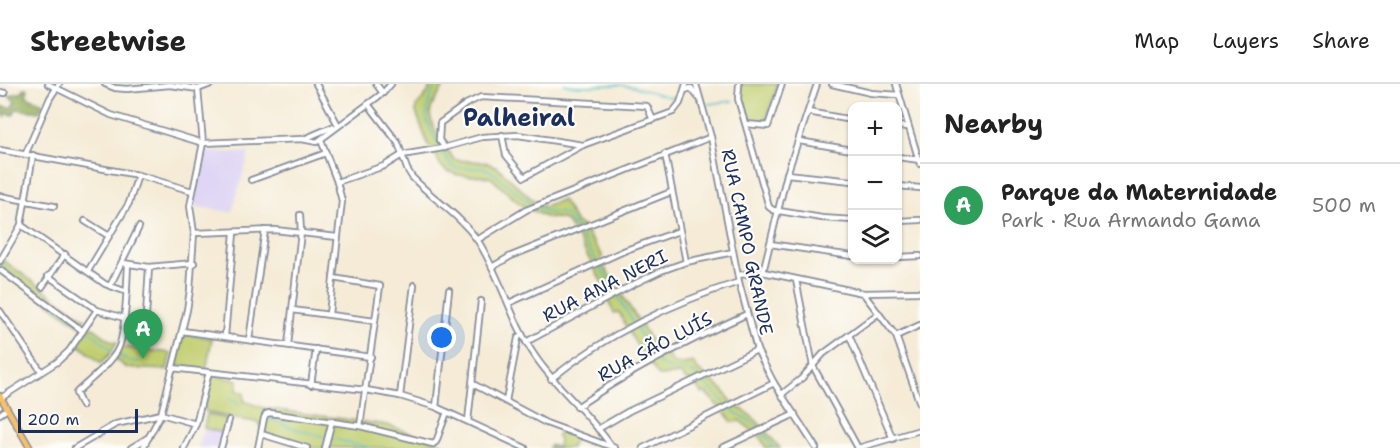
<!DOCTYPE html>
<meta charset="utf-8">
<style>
body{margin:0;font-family:"Shantell Sans",sans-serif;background:#f2f2f2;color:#222}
.controls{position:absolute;right:18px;top:18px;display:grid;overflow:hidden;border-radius:12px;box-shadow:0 2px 4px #0004}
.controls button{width:54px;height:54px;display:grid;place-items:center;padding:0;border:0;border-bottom:2px solid #e0e0e0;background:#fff;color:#222;font:30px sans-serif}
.scale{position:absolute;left:18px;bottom:15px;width:120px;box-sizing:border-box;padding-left:6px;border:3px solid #1b2f5e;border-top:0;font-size:16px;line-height:21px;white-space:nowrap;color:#1b2f5e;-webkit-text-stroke:4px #fdfcf7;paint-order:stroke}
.you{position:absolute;left:442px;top:254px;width:21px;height:21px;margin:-15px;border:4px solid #fff;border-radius:50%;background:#1a73e8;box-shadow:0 0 0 9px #1a73e833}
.badge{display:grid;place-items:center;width:39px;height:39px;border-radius:50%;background:#b5179e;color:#fff;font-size:20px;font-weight:700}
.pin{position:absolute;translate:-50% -50px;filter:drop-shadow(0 2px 3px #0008)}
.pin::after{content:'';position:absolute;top:32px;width:21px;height:18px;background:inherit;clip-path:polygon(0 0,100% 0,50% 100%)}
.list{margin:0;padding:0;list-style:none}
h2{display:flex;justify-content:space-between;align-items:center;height:78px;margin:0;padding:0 24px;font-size:26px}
h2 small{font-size:20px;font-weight:400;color:#767676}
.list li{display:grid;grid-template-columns:39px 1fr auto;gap:18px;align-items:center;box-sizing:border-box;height:84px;padding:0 24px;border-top:2px solid #e0e0e0}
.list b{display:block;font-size:22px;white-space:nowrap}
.list p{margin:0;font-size:20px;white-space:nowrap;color:#767676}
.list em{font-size:20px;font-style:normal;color:#767676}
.icon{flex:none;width:33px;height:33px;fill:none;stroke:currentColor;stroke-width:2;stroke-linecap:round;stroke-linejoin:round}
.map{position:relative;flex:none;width:920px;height:364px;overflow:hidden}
header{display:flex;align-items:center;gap:36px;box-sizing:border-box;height:84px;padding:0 30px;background:#fff;border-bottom:2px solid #e0e0e0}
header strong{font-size:28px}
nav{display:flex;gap:33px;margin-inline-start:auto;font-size:21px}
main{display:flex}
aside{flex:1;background:#fff}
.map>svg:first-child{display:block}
.built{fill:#dfd5f5}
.green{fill:#c1ce70;stroke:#6e7e67;stroke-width:1.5}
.forest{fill:#98b162;stroke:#5a7060;stroke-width:1.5}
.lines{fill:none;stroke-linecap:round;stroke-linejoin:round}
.stream{stroke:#4dbcc2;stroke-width:1.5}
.minor-casing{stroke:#888d9a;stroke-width:8}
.major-casing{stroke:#888d9a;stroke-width:8}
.minor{stroke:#fff;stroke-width:4.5}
.major{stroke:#f7c06b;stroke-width:5}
.labels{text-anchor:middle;stroke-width:4.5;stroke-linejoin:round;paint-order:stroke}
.street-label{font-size:18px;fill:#1b2f5e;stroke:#fdfcf7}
.district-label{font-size:24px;font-weight:bold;fill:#1b2f5e;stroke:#fdfcf7}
</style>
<header>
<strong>Streetwise</strong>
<nav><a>Map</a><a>Layers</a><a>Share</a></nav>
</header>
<main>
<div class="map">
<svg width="920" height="364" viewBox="0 0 920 364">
<rect width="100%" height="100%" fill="#fdfcf7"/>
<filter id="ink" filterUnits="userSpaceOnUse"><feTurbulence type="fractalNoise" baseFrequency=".0167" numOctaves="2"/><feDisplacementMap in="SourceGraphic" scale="12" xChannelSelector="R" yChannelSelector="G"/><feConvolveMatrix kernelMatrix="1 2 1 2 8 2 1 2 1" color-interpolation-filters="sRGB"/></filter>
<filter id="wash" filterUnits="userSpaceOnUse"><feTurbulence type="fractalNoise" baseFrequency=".008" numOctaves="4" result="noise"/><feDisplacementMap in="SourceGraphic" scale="24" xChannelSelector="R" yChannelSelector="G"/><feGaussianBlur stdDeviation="1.35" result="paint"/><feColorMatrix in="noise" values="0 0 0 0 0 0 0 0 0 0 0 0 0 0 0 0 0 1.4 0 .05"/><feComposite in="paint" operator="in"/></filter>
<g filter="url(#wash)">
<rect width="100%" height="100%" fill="#f5ebd6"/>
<!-- built -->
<g class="built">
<path d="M 205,68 L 249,69 L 232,128 L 192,122 Z"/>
<path d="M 204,344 L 223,349 L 219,364 L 198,364 Z"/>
</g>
<!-- green -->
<g class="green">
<path d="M 429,0 L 445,0 C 441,9 434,16 431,25 C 426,39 448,64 454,76 L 485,78 L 497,83 L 537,120 L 545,123 L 561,116 L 563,117 L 576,139 L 582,142 L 602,171 L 601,178 L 660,271 L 668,271 L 673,279 L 684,280 L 693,278 L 697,285 L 723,306 L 735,322 L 743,326 L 756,336 L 780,364 L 766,364 L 760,353 L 740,337 L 732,338 C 724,326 715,320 706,309 L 702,309 L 693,298 L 685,295 L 681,290 L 659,292 C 643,272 629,251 619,228 L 614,229 L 608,217 L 607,208 L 579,156 L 567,138 L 562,135 L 545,133 L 520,120 L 490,93 L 458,91 L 447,87 L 440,81 L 434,66 L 428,61 L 416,28 L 416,23 L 429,7 Z"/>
<path d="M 742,0 L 778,0 L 765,39 L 749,38 L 747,35 L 740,6 Z"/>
<path d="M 3,176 L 85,235 L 80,242 L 1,184 Z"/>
<path d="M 91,242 L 111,257 L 117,258 L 110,270 L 101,279 L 78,260 Z"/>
<path d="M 183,250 L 212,254 L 206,287 L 176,282 Z"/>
<path d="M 122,263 L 171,269 L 167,286 L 127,284 L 115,275 Z"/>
<path d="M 211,291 L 238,296 L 237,307 L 244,309 L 244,317 L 263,324 L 387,341 L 443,360 L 446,364 L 313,364 L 266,350 L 259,339 C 242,334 218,334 204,326 Z"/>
<path d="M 207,330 L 227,335 L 223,349 L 204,344 Z"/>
<path d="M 559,347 L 575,354 L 571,364 L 549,364 L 550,361 L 556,363 L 558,362 L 559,357 L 557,352 Z"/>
</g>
<!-- forest -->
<path class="forest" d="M 24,4 L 28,5 L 26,12 L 43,19 L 39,28 L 16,25 L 13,31 L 7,29 L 5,33 L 0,22 L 11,24 L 15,17 L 9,12 L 17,9 L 22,9 Z"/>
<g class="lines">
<!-- stream -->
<g class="stream">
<path d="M 436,0 C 423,33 422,31 440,63"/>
<path d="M 564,0 C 583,5 600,0 620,1 C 640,2 658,12 679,15"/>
<path d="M 708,20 L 733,17"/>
<path d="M 442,67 L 453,84 L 485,84 L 495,90 L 532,121"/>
<path d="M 536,123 L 549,129 L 560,129 L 566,131 L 582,153 L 654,273"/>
<path d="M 2,183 L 81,240"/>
<path d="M 90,247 L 113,267"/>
<path d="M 118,271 L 129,277 L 139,278"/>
<path d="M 657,277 C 671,291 681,280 698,292"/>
<path d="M 701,296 L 733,327 L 750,337 L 759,345"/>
<path d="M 228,313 L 240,321"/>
<path d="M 269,335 L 299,346 L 325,353"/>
<path d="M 762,348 L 774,364"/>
<path d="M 329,354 L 371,364"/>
</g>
</g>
</g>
<g filter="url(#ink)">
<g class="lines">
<!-- minor casing -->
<g class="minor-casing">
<g id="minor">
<path d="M 48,0 L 111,31 L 203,59 L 302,55 L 317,58 L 383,9 L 391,0"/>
<path d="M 105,0 L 115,4 L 127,5 L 170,1 L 198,5 L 211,0"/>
<path d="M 316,0 L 338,41"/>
<path d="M 376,0 L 383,9"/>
<path d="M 696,0 L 711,53 L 739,198 L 757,266 L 774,299 L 816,364"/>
<path d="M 739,0 L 738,15 L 769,123 L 773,126 L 822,134 L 852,136"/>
<path d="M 832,0 L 871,9 L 899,11"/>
<path d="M 896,0 L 920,80"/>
<path d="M 685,6 L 691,4 L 698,13"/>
<path d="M 0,8 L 5,9"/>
<path d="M 368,20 L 398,59 L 407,85 L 412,93 C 434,116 460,131 478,157 C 501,193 511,237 535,272 C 557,305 590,330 612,363 L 615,364"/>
<path d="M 808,28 L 852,36"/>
<path d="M 746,40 L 768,42 L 782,0"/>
<path d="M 898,42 L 908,43"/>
<path d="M 502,51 L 506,71 L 524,93 L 583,61 L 673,28 L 680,19 L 686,0"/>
<path d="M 304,55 L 332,43"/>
<path d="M 321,56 L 337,98 L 342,117 L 329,230"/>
<path d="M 799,57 L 852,66"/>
<path d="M 445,64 L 439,56 L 440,39 L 466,20 L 481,13 L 647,22 L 653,36"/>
<path d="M 0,66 L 138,91 L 192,107"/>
<path d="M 26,69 L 50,14 L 59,0"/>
<path d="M 665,70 L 686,178"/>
<path d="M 898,73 L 920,76"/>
<path d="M 787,90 L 852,97"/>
<path d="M 251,96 L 326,69"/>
<path d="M 337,98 L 384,82 L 402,71 L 443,64 L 482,53 L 518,51 L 583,61"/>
<path d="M 898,102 L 920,104"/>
<path d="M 0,112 L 54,122"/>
<path d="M 85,137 L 109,152"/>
<path d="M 898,137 L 920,136"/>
<path d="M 21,141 L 105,200 L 127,208"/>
<path d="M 194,149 L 275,146 L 337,153"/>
<path d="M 477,156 L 526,126 L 711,53"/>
<path d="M 770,160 L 852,172"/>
<path d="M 898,173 L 920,172"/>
<path d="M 0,177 L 21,141 L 33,71"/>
<path d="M 123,179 L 149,183 L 194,179"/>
<path d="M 492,183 L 511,172 L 671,108"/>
<path d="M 0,186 L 83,247"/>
<path d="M 88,187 L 129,119 L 138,91"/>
<path d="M 763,188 L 787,90 L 817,0"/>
<path d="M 738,191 L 763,188 L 863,209 L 920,208"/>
<path d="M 48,192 L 97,226 L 124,234"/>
<path d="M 333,194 L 380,202 L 360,342"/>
<path d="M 796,196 L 813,282 L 858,364"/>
<path d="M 110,202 L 139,143"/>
<path d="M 42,203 L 65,170"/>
<path d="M 863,209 L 896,252 L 920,320"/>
<path d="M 509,219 L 626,166 L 679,147"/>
<path d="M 292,226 L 375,237"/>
<path d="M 0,227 L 41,287"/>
<path d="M 146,232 L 149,183"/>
<path d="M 182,247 L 371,273"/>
<path d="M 849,251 L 893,355"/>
<path d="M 225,252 L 234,149"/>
<path d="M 896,252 L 920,241"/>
<path d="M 249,256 L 265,146"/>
<path d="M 526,258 L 632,201 L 661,187 L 686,178 L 733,168"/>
<path d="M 288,261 L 301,148 L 300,131"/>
<path d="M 172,284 L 366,306 L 400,312 L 436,323 L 525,364"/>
<path d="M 551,295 C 605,251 674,218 739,198"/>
<path d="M 473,300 L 546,339 L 612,363"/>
<path d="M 311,301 L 316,265"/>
<path d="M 782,310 L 802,294 L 823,270 L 879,229"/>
<path d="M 400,312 L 414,201"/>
<path d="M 1,314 L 57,278 L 69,267 L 97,226"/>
<path d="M 506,317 L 518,254 L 522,250"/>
<path d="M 82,322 L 76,309 C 88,297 111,280 118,265 C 126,249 127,199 128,180"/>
<path d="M 436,323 L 449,206"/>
<path d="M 577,323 C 630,286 688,257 747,230"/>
<path d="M 0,330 L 7,325"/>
<path d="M 468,337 L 481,217"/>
<path d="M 598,345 L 629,327 L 757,266"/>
<path d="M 261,350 L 307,364"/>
<path d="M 433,360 L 436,358 L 447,328"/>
<path d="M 75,364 L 116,340 L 161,330 L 196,340"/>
<path d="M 131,364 L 149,353"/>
<path d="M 143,364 L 161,330 L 187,226 L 190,206 L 194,149 L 190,122 L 203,59 L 198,5"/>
<path d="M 184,364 L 196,340 L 209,288"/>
<path d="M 221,364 L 229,336"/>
<path d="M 258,364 L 264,334 L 266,330 L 270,329 L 360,342 L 433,360"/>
<path d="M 325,364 L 332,337"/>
<path d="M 643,364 L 774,299"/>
<path d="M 722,364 L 795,330"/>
<path d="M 858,364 L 920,346"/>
</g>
</g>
<!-- major casing -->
<g class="major-casing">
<path id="major" d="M 0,312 L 30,364"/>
</g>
<!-- minor -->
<use href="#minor" class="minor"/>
<!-- major -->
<use href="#major" class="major"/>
</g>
</g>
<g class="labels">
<!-- street labels -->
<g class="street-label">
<text transform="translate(747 158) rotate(78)" y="6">RUA CAMPO GRANDE</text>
<text transform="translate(605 202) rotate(-27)" y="6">RUA ANA NERI</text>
<text transform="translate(655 263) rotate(-28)" y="6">RUA SÃO LUÍS</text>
</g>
<!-- district labels -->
<g class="district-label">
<text x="519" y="42">Palheiral</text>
</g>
</g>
</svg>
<div class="controls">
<button>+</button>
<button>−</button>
<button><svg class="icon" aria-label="layers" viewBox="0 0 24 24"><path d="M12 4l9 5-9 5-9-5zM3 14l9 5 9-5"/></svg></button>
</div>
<div class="scale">200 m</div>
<div class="you"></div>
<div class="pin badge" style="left:143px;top:275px;background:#2e9e5b">A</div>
</div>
<aside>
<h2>Nearby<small></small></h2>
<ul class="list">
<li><span class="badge" style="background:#2e9e5b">A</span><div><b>Parque da Maternidade</b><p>Park · Rua Armando Gama</p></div><em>500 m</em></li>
</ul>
</aside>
</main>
